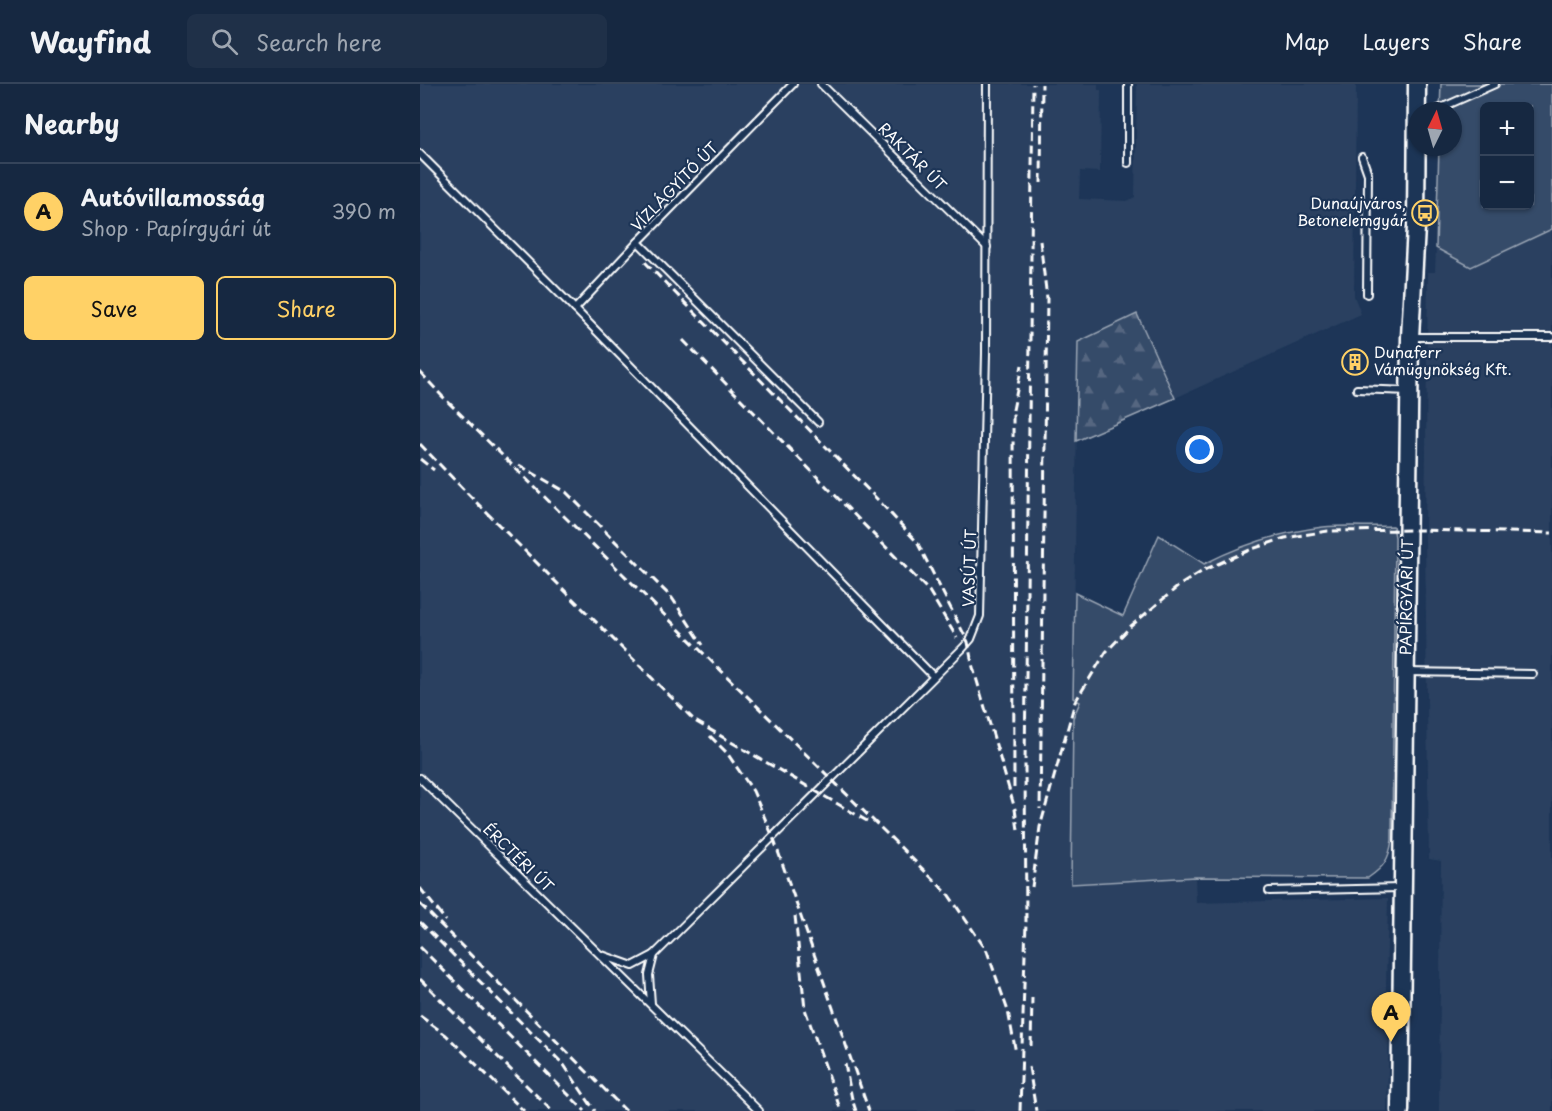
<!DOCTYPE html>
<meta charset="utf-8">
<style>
body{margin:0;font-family:"Playpen Sans",sans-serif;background:#1f3048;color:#f1f3f6}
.controls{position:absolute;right:18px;top:18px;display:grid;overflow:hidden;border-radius:9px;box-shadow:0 2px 4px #0004}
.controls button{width:54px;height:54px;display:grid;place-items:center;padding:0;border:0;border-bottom:2px solid #35445a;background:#162841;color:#f1f3f6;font:30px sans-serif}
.compass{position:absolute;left:988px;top:18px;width:54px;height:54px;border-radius:50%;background:#162841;box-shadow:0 2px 4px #0004;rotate:5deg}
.you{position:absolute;left:780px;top:366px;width:21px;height:21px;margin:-15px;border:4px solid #fff;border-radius:50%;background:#1a73e8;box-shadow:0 0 0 9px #1a73e833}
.badge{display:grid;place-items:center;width:39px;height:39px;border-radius:50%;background:#ffd166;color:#111;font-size:20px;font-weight:700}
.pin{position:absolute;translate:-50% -50px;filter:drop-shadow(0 2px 3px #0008)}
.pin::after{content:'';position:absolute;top:32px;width:21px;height:18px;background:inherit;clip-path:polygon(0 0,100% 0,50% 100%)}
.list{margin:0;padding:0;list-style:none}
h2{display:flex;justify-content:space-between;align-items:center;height:78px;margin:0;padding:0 24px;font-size:26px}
h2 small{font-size:20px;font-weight:400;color:#9ea6b1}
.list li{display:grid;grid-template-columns:39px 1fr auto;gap:18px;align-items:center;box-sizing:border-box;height:96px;padding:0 24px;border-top:2px solid #35445a}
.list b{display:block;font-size:22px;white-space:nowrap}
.list p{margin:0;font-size:20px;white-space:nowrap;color:#9ea6b1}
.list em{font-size:20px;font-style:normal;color:#9ea6b1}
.actions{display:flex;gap:12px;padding:18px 24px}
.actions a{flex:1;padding:14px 0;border:2px solid #ffd166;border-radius:9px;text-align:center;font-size:21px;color:#ffd166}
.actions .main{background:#ffd166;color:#111}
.icon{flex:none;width:33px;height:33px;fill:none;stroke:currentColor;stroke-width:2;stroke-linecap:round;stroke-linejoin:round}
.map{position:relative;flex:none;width:1132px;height:1027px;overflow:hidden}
header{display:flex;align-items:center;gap:36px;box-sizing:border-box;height:84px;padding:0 30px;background:#162841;border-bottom:2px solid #35445a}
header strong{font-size:28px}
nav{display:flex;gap:33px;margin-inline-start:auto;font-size:21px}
.search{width:420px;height:54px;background:#1f3048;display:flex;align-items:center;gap:15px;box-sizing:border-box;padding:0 21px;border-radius:9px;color:#9ea6b1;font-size:22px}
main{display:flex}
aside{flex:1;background:#162841}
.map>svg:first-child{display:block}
.built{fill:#2a4161}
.green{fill:#364b69;stroke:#9aa5b4;stroke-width:1.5;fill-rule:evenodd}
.forest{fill:url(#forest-firs);stroke:#9aa5b4;stroke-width:1.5}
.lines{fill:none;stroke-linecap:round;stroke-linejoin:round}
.lane-casing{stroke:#fff;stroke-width:10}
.secondary-casing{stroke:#fff;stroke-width:21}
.lane{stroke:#1d3557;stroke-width:6}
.secondary{stroke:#1d3557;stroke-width:16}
.rail{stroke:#fff;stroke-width:3;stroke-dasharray:9 4.5;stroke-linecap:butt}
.labels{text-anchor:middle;stroke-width:4.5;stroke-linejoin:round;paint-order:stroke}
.street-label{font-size:15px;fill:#fff;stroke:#1d3557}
.poi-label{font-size:15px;fill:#fff;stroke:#1d3557;text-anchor:end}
</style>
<header>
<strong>Wayfind</strong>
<div class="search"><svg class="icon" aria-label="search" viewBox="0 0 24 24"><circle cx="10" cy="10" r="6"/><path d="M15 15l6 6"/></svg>Search here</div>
<nav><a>Map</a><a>Layers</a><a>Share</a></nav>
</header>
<main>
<aside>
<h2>Nearby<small></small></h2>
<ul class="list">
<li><span class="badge">A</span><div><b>Autóvillamosság</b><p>Shop · Papírgyári út</p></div><em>390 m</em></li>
</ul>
<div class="actions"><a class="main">Save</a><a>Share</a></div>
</aside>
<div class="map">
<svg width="1132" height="1027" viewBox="0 0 1132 1027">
<defs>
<pattern id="forest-firs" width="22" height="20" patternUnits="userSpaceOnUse" patternTransform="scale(1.5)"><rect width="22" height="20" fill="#364b69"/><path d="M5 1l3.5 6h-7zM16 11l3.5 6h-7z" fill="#546680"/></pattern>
</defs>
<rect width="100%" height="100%" fill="#1d3557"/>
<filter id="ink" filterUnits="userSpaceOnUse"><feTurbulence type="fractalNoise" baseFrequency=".0167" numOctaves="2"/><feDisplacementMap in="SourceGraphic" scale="12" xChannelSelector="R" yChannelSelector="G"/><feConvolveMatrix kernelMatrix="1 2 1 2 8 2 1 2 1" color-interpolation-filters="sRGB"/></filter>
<g filter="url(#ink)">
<!-- built -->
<g class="built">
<path d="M 0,0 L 678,0 L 678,6 L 681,6 L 680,88 L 660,87 L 659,115 L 707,117 L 715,113 L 717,0 L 936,0 L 934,212 L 941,230 L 755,314 L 717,231 L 658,258 L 653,614 L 660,618 L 652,800 L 775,793 L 776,819 L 968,814 L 965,943 L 969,944 L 967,1027 L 0,1027 Z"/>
<path d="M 1132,145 L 1132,1027 L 1019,1027 L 1021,777 L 1009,775 L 1005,454 L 1008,188 L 1015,188 L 1016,164 L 1051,183 Z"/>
</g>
<!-- green -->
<g class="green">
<path d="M 1021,0 L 1132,0 L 1132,145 L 1051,183 L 1016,164 L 1019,63 L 1033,63 L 1033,27 L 1020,27 ZM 1064,22 L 1110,22 L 1110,122 L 1064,122 Z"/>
<path d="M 973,442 L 975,453 L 972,756 C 969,776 964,783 948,794 L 775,793 L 651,800 L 653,634 L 660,618 L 653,614 L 655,509 L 703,532 L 739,451 L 784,480 C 821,461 861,448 903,443 C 926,441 950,443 973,442 Z"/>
</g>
<!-- forest -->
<path class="forest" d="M 717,230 L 755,314 L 656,357 L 658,258 Z"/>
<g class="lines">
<!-- lane casing -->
<g class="lane-casing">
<g id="lane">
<path d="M 401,0 L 567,163"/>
<path d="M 1014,27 L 1075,0"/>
<path d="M 0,70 L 155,225 L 513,592"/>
<path d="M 942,73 L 948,90 L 947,210"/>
<path d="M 708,79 L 708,0"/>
<path d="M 218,158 L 398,338"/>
<path d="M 155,225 L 218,158 L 373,0"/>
<path d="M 991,253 L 1132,253"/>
<path d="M 937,305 L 989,307"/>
<path d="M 986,588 L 1113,590"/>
<path d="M 0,694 L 339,1027"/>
<path d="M 849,807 L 980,804"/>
<path d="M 182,871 L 213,882 L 234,871"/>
<path d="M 231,920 L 229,891 L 234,871 L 543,564 L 551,555 L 560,532 L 566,269 L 567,0"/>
</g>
</g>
<!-- secondary casing -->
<g class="secondary-casing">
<path id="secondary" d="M 980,1027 L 990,253 L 996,143 L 997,0"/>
</g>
<!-- lane -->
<use href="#lane" class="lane"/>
<!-- secondary -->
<use href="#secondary" class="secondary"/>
<!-- rail -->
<g class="rail">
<path d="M 621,99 L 622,0"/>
<path d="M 620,157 L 627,214 L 620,725"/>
<path d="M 225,178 L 459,417 L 497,458 L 548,558 L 552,580 L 595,725 L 598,746"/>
<path d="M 263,256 L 509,507 L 537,554"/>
<path d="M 0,288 L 22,312 L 528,810 L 567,867 L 588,927 L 596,969"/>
<path d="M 0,360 L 48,410 L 275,637 L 447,737"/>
<path d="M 0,375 L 14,386"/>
<path d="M 99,381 L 146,408 L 252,514 L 283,561"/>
<path d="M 290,652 L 307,669 L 333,707 L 353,753 L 449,1027"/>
<path d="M 594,704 L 593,326 L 602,281"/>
<path d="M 612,803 L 620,743 L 655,618 L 686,568 L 711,542 L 760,501 L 786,485 L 832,465 L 865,454 L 908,447 L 999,446 L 1132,449"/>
<path d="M 0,804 L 26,837"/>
<path d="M 0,820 L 206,1027"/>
<path d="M 375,832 L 385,925 L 421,1027"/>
<path d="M 0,838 L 144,981 L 175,1027"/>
<path d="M 0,863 L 165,1027"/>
<path d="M 0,895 L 132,1027"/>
<path d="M 0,932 L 26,951 L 104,1027"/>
<path d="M 611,962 L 612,914"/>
<path d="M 425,980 L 432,1015 L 436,1027"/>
<path d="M 609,983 L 616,1027"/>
<path d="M 600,1027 L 606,838 L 605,680 L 613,0"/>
</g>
</g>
</g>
<!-- icons -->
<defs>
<g id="bus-ring" transform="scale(1.35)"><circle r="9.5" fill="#1d3557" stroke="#ffd166" stroke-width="1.5"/><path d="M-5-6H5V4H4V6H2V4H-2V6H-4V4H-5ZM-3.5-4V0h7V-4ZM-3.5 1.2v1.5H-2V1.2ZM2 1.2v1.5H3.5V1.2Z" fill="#ffd166"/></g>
<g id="building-ring" transform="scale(1.35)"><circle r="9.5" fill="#1d3557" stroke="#ffd166" stroke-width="1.5"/><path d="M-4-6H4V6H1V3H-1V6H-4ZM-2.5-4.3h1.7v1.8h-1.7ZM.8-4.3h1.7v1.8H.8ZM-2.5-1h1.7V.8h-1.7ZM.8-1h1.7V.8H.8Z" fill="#ffd166"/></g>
</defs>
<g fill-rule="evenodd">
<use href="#bus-ring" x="1005" y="129"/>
<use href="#building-ring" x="935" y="278"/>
</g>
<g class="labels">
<!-- street labels -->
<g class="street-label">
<text transform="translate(492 73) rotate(45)" y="5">RAKTÁR ÚT</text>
<text transform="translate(255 103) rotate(-46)" y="5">VÍZLÁGYÍTÓ ÚT</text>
<text transform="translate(550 484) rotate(-88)" y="5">VASÚT ÚT</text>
<text transform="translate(987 513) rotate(-89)" y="5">PAPÍRGYÁRI ÚT</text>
<text transform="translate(98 774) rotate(44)" y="5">ÉRCTÉRI ÚT</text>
</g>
<!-- poi labels -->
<g class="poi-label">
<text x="986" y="125">Dunaújváros,<tspan x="986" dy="17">Betonelemgyár</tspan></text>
<text x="954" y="274" text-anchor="start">Dunaferr<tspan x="954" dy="17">Vámügynökség Kft.</tspan></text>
</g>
</g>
</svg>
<div class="controls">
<button>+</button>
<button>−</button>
</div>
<svg class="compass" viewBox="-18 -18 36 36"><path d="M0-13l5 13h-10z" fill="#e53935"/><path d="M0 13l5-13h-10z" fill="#9ea6b1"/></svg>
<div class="you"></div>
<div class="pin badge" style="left:971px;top:958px">A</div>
</div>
</main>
